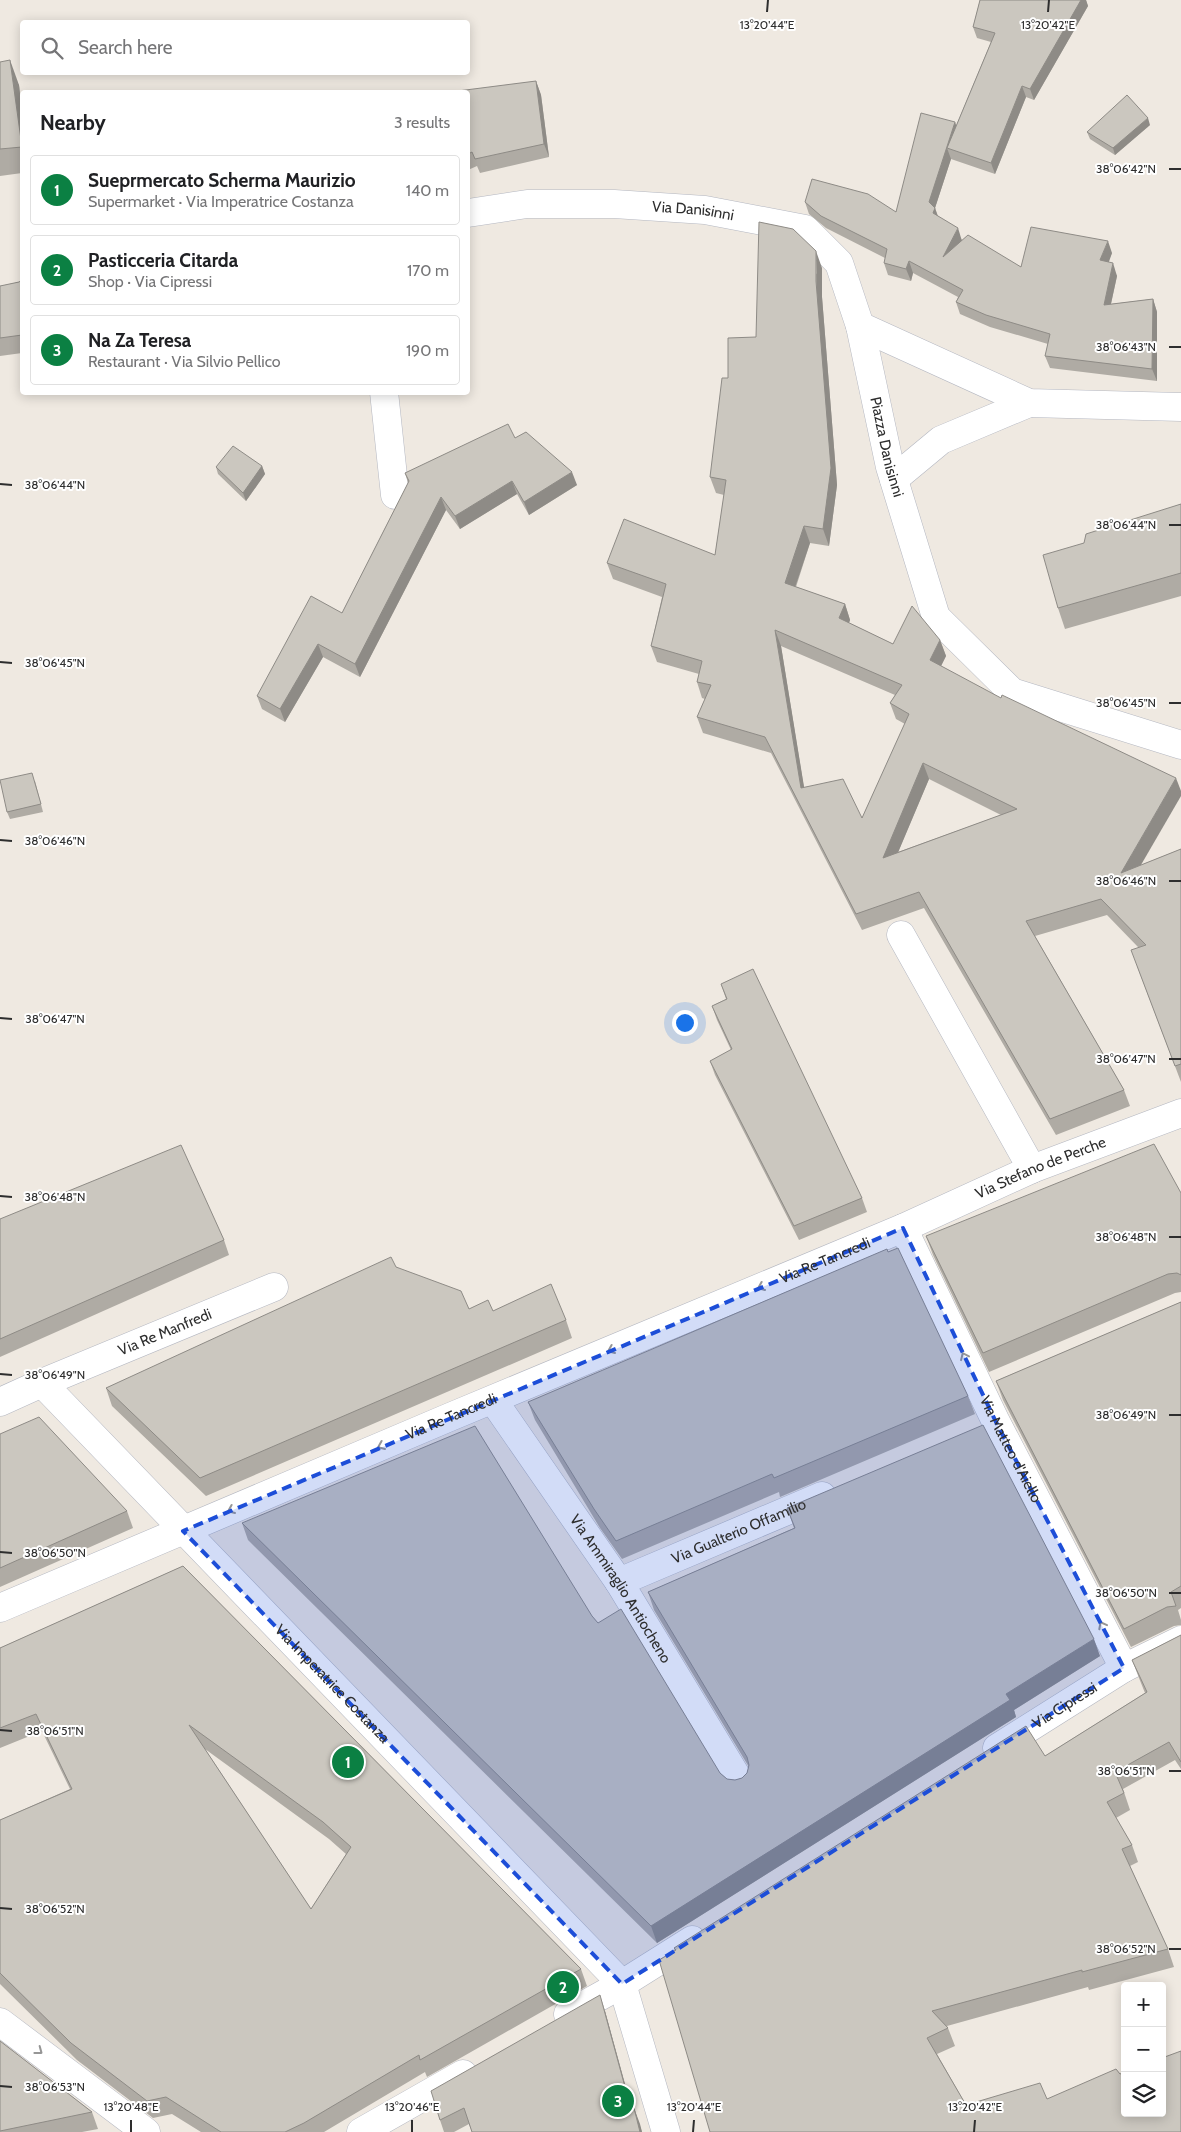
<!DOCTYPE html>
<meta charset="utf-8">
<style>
body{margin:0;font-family:Cabin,sans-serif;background:#f2f2f2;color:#202124}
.controls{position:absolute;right:15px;bottom:15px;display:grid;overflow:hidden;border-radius:5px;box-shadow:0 2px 12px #0003}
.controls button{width:45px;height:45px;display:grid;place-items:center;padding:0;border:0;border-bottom:1px solid #e0e0e0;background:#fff;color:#202124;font:25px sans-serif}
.you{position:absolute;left:684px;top:1022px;width:18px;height:18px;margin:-12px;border:4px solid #fff;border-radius:50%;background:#1a73e8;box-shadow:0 0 0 8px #1a73e833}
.badge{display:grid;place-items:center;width:32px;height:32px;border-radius:50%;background:#0b8043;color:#fff;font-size:16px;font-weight:700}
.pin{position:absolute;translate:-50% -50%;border:2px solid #fff;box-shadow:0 1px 5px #0006}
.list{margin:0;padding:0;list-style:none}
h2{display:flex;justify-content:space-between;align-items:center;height:65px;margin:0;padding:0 20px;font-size:21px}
h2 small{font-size:16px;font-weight:400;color:#757577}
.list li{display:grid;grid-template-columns:32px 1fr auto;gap:15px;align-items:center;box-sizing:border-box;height:70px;margin:0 10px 10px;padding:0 10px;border:1px solid #e0e0e0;border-radius:5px}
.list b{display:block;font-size:19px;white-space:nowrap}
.list p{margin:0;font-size:16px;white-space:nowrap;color:#757577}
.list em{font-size:16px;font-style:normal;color:#757577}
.icon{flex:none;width:28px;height:28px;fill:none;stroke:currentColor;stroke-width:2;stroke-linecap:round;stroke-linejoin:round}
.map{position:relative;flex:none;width:1181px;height:2132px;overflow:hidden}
.search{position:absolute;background:#fff;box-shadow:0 2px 12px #0003;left:20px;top:20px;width:450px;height:55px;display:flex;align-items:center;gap:12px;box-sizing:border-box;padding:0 18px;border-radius:5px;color:#757577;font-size:19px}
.panel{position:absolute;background:#fff;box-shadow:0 2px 12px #0003;left:20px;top:90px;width:450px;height:305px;border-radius:5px}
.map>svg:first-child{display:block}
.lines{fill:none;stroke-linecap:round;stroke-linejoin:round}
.minor-casing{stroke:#b4b7c1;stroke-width:29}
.minor{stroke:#fff;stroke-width:28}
.wall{fill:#afaba4;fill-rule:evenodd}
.shaded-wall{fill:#8e8b86}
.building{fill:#cbc7bf;stroke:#8e8b86;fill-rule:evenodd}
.oneway{stroke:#969696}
.marked{fill:#1d4ed8;fill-opacity:0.2;stroke:#1d4ed8;stroke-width:4;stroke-dasharray:10 6;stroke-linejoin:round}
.ticks{fill:none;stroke:#2e2e2e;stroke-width:2}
.labels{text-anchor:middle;stroke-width:4;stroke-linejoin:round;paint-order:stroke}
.street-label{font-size:15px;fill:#2e2e2e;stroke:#fff}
.ticks-label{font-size:12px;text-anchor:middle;fill:#2e2e2e;stroke:#fff;stroke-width:4;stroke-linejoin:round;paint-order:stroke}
</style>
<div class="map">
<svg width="1181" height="2132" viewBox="0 0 1181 2132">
<rect width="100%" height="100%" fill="#efe9e1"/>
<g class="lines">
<!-- minor casing -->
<g class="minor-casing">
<g id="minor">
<path id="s1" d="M 468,213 L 527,204 L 614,204 L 705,210 L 805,229 L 839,263 L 860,326 L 890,467 L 936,617 L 1012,692 L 1181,745"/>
<path d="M 860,326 L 1029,403 L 1181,407"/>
<path d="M 384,392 L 395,495"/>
<path d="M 894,479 L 941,440 L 1029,403"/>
<path d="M 901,935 L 1032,1169"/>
<path id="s2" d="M 903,1228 L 996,1422 L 1124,1668"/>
<path id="s3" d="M 42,1383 L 622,1984 L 666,2132"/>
<path id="s4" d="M 493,1400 L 619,1582 L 740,1782"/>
<path id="s5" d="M 0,1402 L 42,1383 L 274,1287"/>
<path id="s6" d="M 619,1582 L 822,1496"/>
<path id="s7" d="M 0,1608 L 450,1417 L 903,1228 L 1032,1169 L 1181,1113"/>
<path id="s8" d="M 997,1748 L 1124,1668 L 1181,1640"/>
<path d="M 568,2014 L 622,1984 L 692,1940"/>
<path d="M 0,2022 L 146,2132"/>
<path d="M 361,2132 L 463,2074"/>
</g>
</g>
<!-- minor -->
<use href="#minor" class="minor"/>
</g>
<!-- wall -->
<g class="wall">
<path d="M 980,0 L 1086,0 L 1088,6 L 1034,100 L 1026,97 L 995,174 L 951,159 L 935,208 L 938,216 L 962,240 L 1021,267 L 1112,253 L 1108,262 L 1117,276 L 1111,304 L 1153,299 L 1157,312 L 1157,381 L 1050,368 L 1045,356 L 1048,344 L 990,327 L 960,314 L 956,302 L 958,297 L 913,273 L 911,281 L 888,275 L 884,263 L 885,258 L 826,228 L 809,214 L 805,202 L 896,212 L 955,122 L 956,126 L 991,42 L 977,38 L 973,27 Z"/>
<path d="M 0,62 L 19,85 L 22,111 L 22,173 L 0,176 Z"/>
<path d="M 536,81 L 541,95 L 549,157 L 480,173 L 477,166 L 468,170 L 468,92 Z"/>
<path d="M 1150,125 L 1115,155 L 1090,139 L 1087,132 Z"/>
<path d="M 822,268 L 822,297 L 837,485 L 829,546 L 810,543 L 796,587 L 845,604 L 850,620 L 849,623 L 893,644 L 940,640 L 946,656 L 941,666 L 1141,865 L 1181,849 L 1181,1082 L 1137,966 L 1138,947 L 1107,915 L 1035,936 L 1124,1090 L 1130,1106 L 1056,1135 L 924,908 L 862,930 L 771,753 L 703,733 L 697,717 L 705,699 L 702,698 L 697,682 L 699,674 L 657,662 L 651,646 L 662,597 L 613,579 L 607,563 L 715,555 L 724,495 L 716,493 L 710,477 L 728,378 L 756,337 ZM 781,646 L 895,695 L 890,703 L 896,719 L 905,724 L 862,818 L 804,788 ZM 929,779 L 1001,815 L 898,852 Z"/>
<path d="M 22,280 L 22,353 L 0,356 L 0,286 L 19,282 Z"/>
<path d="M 515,438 L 577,485 L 529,515 L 517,494 L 460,529 L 446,510 L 360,677 L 323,657 L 285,722 L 262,709 L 257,696 L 342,613 L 408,483 L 405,473 Z"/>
<path d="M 262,466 L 265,474 L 246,501 L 218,474 L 216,467 Z"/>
<path d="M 1181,504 L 1181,596 L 1065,629 L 1058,608 L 1084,543 Z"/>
<path d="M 35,781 L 43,812 L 10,819 L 7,812 Z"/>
<path d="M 721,984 L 862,1198 L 867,1212 L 799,1240 L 715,1075 L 710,1061 L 731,1050 L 717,1020 L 712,1006 L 726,999 Z"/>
<path d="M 1181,1193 L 1181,1292 L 1175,1293 L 989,1372 L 933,1255 L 926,1236 Z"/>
<path d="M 0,1219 L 224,1240 L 229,1255 L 0,1357 Z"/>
<path d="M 396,1267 L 469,1309 L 566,1320 L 572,1338 L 206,1496 L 112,1406 L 106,1388 Z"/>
<path d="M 1181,1302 L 1181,1608 L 1178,1610 L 1181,1620 L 1181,1625 L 1174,1626 L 1131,1647 L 1003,1400 L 996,1381 Z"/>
<path d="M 968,1396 L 975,1414 L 780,1497 L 779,1492 L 622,1559 L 600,1528 L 535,1420 L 528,1402 Z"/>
<path d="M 0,1434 L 127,1511 L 133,1528 L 0,1587 Z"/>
<path d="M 787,1508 L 1100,1656 L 1014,1710 L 1016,1717 L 657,1943 L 248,1540 L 242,1523 L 592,1616 L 720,1773 L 727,1779 L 735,1780 L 742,1778 L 747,1773 L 749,1767 L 654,1610 L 648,1592 L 794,1528 Z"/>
<path d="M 183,1566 L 581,1969 L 587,1986 L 427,2077 L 425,2072 L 324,2132 L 201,2132 L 172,2114 L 153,2118 L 77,2060 L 0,1984 L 0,1820 L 70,1789 L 42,1731 L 0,1748 L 0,1648 ZM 205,1749 L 329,1839 L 346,1854 L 311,1909 Z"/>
<path d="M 1181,1635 L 1181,1769 L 1175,1760 L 1123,1789 L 1130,1810 L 1116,1818 L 1132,1845 L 1138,1862 L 1130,1866 L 1168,1949 L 1174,1967 L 1089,1990 L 1088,1987 L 947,2026 L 948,2028 L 955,2046 L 937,2054 L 966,2105 L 1047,2099 L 1120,2074 L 1181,2132 L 710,2132 L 674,1948 L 1045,1756 L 1145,1693 L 1139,1678 L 1132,1660 Z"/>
<path d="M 605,2011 L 632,2109 L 634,2108 L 642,2132 L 472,2132 L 469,2124 L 454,2132 L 444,2132 L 440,2120 Z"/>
<path d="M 0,2041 L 92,2112 L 98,2129 L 82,2132 L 0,2132 Z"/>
</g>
<!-- shaded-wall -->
<g class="shaded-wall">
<path d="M 1081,0 L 1086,0 L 1088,6 L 1034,100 L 1030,89 Z"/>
<path d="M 10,60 L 19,85 L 22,111 L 22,149 Z"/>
<path d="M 536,81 L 541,95 L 549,157 L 544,144 Z"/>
<path d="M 1022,86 L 1026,97 L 995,174 L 991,163 Z"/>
<path d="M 1148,118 L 1150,125 L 1115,155 L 1113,148 Z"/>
<path d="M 955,122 L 959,134 L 947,148 L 951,159 L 935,208 L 939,220 L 937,225 L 929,202 Z"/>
<path d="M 958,228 L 962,241 L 943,257 Z"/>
<path d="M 1108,241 L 1112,253 L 1105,273 L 1100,260 Z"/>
<path d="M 816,251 L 822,268 L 822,297 L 837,485 L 829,546 L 823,529 Z"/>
<path d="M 909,261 L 913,273 L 911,281 L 906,269 Z"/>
<path d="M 1113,263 L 1117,276 L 1108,317 L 1104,305 Z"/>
<path d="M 1153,299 L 1157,312 L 1157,381 L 1152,369 Z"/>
<path d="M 262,466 L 265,474 L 246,501 L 243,493 Z"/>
<path d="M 572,472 L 577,485 L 529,515 L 524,502 Z"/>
<path d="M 512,481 L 517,494 L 460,529 L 455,516 Z"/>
<path d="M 441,497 L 446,510 L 360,677 L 355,664 Z"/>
<path d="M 804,526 L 810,543 L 791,599 L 785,583 Z"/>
<path d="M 845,604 L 850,620 L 844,635 L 839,618 Z"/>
<path d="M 775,630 L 781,646 L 807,805 L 801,788 Z"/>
<path d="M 940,640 L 946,656 L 936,676 L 930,660 Z"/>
<path d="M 318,644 L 323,657 L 285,722 L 280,709 Z"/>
<path d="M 923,763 L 929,779 L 889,874 L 883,858 Z"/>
<path d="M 1176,778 L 1181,791 L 1181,796 L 1127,889 L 1121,873 Z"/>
<path d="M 1094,1639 L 1100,1656 L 1014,1710 L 1016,1717 L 657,1943 L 651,1926 L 1006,1694 Z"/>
<path d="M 600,1995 L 605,2011 L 636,2125 L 631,2109 Z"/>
<path d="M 634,2108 L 640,2124 L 642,2132 L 640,2132 Z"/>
</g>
<!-- building -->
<g class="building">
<path d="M 980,0 L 1081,0 L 1030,89 L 1022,86 L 991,163 L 947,148 L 995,33 L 973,27 Z"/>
<path d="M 10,60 L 22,147 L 0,149 L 0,62 Z"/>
<path d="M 536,81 L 544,144 L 475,159 L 472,152 L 468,154 L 468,92 L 450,92 Z"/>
<path d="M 1127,95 L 1148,118 L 1113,148 L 1087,132 Z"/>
<path d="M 921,113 L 955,122 L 929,202 L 935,208 L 933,213 L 958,228 L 943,257 L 968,235 L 1021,267 L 1031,227 L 1108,241 L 1100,260 L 1113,263 L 1104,305 L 1153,299 L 1152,369 L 1045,356 L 1050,334 L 986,315 L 956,302 L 963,290 L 909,261 L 906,269 L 884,263 L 887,249 L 821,216 L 805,202 L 812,179 L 868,194 L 896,212 Z"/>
<path d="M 759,222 L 793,229 L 816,251 L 816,281 L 831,468 L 823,529 L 804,526 L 785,583 L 845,604 L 839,618 L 893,644 L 912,606 L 940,640 L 930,660 L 1001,698 L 1002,695 L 1176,778 L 1121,873 L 1181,849 L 1181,1064 L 1175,1066 L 1131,950 L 1146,945 L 1101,899 L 1026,921 L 1124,1090 L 1050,1119 L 919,892 L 856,914 L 765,737 L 697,717 L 711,685 L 697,682 L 702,661 L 651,646 L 666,584 L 607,563 L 624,519 L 715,555 L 726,480 L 710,477 L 722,378 L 728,378 L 728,338 L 756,337 ZM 775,630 L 902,685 L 890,703 L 909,714 L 862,818 L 843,779 L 801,788 ZM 923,763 L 1017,809 L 883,858 Z"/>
<path d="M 22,280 L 22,335 L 0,338 L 0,286 L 19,282 Z"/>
<path d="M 508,424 L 515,438 L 526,432 L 572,472 L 524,502 L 512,481 L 455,516 L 441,497 L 355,664 L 318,644 L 280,709 L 257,696 L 311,596 L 342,613 L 409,481 L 405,473 Z"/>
<path d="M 233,446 L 262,466 L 243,493 L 216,467 Z"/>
<path d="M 1181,504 L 1181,573 L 1058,608 L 1043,555 L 1084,543 L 1086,534 Z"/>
<path d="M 32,773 L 41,804 L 7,812 L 0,780 Z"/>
<path d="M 753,969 L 862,1198 L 794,1226 L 710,1061 L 732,1049 L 712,1006 L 727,999 L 721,984 Z"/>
<path d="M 1154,1144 L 1181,1193 L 1181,1275 L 1177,1273 L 1168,1274 L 983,1353 L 926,1236 Z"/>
<path d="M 181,1145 L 224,1240 L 0,1339 L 0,1219 Z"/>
<path d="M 898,1248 L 968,1396 L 774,1478 L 772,1474 L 616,1541 L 594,1509 L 528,1402 L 887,1249 L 888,1252 Z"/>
<path d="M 391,1257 L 396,1267 L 461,1291 L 469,1309 L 488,1300 L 493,1311 L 551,1284 L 566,1320 L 200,1478 L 106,1388 Z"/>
<path d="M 1181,1302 L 1181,1586 L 1171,1592 L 1176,1606 L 1167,1607 L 1124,1629 L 996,1381 Z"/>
<path d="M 39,1417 L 127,1511 L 0,1568 L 0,1434 Z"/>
<path d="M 983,1425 L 1094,1639 L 1006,1694 L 1010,1700 L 651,1926 L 242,1523 L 475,1426 L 592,1616 L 598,1623 L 621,1609 L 720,1773 L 727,1779 L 735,1780 L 742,1778 L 747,1773 L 749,1765 L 747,1757 L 648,1592 L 795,1528 L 787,1508 Z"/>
<path d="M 183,1566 L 581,1969 L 420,2060 L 419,2055 L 304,2123 L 285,2132 L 221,2132 L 166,2097 L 147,2101 L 71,2043 L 0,1973 L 0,1820 L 72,1789 L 36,1714 L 0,1728 L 0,1648 ZM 189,1725 L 323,1822 L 351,1847 L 311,1909 Z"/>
<path d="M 1181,1635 L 1181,1762 L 1169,1742 L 1115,1772 L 1124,1793 L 1107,1802 L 1132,1845 L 1122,1849 L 1168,1949 L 1082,1972 L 1082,1970 L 932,2011 L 948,2028 L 927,2038 L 966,2105 L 1040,2083 L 1047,2099 L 1116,2069 L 1120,2074 L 1125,2072 L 1125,2113 L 1162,2113 L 1162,2058 L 1181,2051 L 1181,2132 L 710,2132 L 659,1960 L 676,1950 L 674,1948 L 1026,1726 L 1045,1756 L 1147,1692 L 1132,1660 Z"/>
<path d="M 600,1995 L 631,2109 L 634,2108 L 640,2132 L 472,2132 L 464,2108 L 440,2120 L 431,2091 Z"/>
<path d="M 0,2041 L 92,2112 L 0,2131 Z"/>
</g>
<!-- one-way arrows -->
<defs><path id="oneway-chevron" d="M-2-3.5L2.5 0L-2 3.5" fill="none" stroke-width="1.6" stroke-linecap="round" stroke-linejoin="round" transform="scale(1.25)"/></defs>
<g class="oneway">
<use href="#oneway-chevron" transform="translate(761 1287) rotate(157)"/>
<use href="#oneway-chevron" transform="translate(611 1350) rotate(157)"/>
<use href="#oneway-chevron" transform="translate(964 1356) rotate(-115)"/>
<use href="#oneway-chevron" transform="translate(381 1446) rotate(157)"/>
<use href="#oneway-chevron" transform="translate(231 1510) rotate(157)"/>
<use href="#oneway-chevron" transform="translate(1102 1625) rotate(-118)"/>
<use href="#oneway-chevron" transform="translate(39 2051) rotate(37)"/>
</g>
<!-- marked area -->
<path class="marked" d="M 903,1228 L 996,1422 L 1124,1668 L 622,1984 L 183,1531 Z"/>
<!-- ticks -->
<path class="ticks" d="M 767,12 L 768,0M 1048,12 L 1049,0M 1169,169 L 1181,169M 1169,347 L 1181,347M 0,484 L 12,485M 1169,525 L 1181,525M 0,662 L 12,663M 1169,703 L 1181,703M 0,840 L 12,841M 1169,881 L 1181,881M 0,1018 L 12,1019M 1169,1059 L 1181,1059M 0,1196 L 12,1197M 1169,1237 L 1181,1237M 0,1374 L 12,1375M 1169,1415 L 1181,1415M 0,1552 L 12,1553M 1169,1593 L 1181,1593M 0,1730 L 12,1731M 1169,1771 L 1181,1771M 0,1908 L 12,1909M 1169,1949 L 1181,1949M 0,2086 L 12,2087M 131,2132 L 131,2120M 412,2132 L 412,2120M 693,2132 L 694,2120M 974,2132 L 975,2120"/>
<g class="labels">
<!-- street labels -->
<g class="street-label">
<text dy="5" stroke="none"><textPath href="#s1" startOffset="226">Via Danisinni</textPath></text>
<text dy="5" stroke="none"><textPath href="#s1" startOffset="578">Piazza Danisinni</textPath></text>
<text dy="5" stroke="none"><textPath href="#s7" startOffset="1130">Via Stefano de Perche</textPath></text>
<text dy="5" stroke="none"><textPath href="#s7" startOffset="895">Via Re Tancredi</textPath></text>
<text dy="5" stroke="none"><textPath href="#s5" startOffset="179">Via Re Manfredi</textPath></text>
<text dy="5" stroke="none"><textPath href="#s7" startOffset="490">Via Re Tancredi</textPath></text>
<text dy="5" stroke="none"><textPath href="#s2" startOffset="246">Via Matteo d'Aiello</textPath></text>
<text dy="5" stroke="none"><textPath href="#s6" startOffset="130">Via Gualterio Offamilio</textPath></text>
<text dy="5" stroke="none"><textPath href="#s4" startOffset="228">Via Ammiraglio Antiocheno</textPath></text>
<text dy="5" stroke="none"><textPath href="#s3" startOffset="418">Via Imperatrice Costanza</textPath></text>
<text dy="5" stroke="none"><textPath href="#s8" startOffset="80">Via Cipressi</textPath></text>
</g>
</g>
<g class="ticks-label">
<text x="767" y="29">13°20'44"E</text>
<text x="1048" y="29">13°20'42"E</text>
<text x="1126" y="173">38°06'42"N</text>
<text x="1126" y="351">38°06'43"N</text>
<text x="55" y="489">38°06'44"N</text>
<text x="1126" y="529">38°06'44"N</text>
<text x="55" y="667">38°06'45"N</text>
<text x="1126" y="707">38°06'45"N</text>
<text x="55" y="845">38°06'46"N</text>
<text x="1126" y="885">38°06'46"N</text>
<text x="55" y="1023">38°06'47"N</text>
<text x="1126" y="1063">38°06'47"N</text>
<text x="55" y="1201">38°06'48"N</text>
<text x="1126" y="1241">38°06'48"N</text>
<text x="55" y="1379">38°06'49"N</text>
<text x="1126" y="1419">38°06'49"N</text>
<text x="55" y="1557">38°06'50"N</text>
<text x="1126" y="1597">38°06'50"N</text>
<text x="55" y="1735">38°06'51"N</text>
<text x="1126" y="1775">38°06'51"N</text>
<text x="55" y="1913">38°06'52"N</text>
<text x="1126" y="1953">38°06'52"N</text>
<text x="55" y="2091">38°06'53"N</text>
<text x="131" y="2111">13°20'48"E</text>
<text x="412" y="2111">13°20'46"E</text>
<text x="694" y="2111">13°20'44"E</text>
<text x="975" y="2111">13°20'42"E</text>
</g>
</svg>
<div class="controls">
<button>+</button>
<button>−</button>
<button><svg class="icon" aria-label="layers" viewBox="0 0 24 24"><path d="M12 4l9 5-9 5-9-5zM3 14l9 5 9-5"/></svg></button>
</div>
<div class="you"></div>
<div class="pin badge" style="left:348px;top:1762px">1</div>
<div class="pin badge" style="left:563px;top:1987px">2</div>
<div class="pin badge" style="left:618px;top:2101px">3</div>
<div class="search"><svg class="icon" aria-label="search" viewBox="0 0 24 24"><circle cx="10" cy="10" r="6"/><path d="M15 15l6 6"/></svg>Search here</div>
<section class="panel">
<h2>Nearby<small>3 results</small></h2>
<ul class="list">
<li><span class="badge">1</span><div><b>Sueprmercato Scherma Maurizio</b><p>Supermarket · Via Imperatrice Costanza</p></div><em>140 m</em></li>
<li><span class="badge">2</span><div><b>Pasticceria Citarda</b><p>Shop · Via Cipressi</p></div><em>170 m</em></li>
<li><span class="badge">3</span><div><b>Na Za Teresa</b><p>Restaurant · Via Silvio Pellico</p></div><em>190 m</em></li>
</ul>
</section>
</div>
